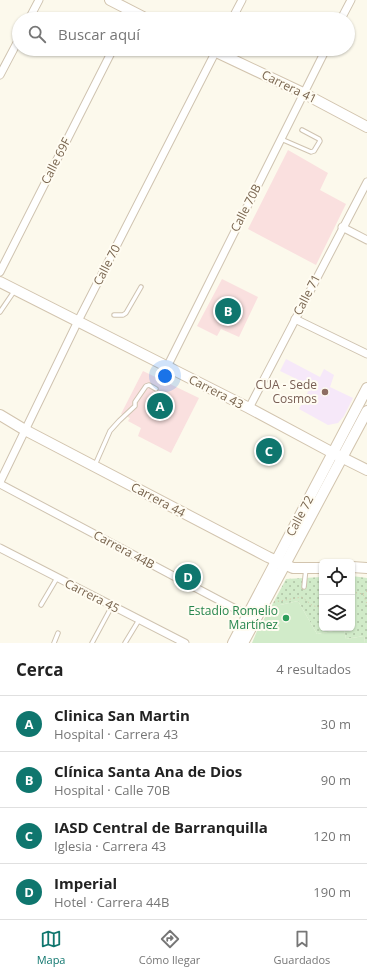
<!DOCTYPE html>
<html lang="es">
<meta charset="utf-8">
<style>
body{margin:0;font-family:"Open Sans",sans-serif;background:#f6f6f6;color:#222}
.controls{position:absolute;right:12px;bottom:12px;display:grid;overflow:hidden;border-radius:6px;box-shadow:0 1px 3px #0004}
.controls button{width:36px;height:36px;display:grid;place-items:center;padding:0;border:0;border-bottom:1px solid #e0e0e0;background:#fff;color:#222;font:20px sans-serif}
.you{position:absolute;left:165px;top:376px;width:14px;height:14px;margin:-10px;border:3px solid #fff;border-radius:50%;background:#1a73e8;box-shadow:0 0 0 6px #1a73e833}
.badge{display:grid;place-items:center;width:26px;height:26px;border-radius:50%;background:#0f766e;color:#fff;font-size:13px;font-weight:700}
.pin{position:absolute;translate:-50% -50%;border:2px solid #fff;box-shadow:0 1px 4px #0006}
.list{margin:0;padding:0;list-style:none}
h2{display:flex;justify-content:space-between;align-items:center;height:52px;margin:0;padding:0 16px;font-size:17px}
h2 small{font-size:13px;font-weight:400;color:#767676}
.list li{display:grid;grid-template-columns:26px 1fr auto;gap:12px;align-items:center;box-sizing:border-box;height:56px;padding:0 16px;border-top:1px solid #e0e0e0}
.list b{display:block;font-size:15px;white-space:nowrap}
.list p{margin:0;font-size:13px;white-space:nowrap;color:#767676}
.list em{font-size:13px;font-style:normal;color:#767676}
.icon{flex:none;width:22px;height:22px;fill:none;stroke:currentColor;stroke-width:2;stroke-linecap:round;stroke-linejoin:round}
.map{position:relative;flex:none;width:367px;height:643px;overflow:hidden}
.search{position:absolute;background:#fff;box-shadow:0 1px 3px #0004;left:12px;right:12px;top:12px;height:44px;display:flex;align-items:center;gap:10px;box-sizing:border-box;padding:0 14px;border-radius:22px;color:#767676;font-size:15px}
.sheet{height:276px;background:#fff}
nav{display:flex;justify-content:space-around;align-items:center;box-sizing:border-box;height:56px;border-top:1px solid #e0e0e0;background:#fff;font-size:11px;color:#767676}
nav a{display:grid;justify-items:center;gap:2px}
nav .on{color:#0f766e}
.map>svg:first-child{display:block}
.education{fill:#f6e8f9}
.medical{fill:#fae0df}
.park{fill:url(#park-dots)}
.pitch{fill:#d1ebc9}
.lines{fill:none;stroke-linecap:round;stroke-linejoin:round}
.lane-casing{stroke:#cfc3b0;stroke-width:5.5}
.street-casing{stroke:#cfc3b0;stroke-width:9}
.secondary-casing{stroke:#d2c4ae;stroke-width:12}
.path{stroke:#d7c2a6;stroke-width:1;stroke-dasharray:1 3;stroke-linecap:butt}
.lane{stroke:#fff;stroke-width:3.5}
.street{stroke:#fff;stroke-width:7}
.secondary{stroke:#fff;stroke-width:10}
.education-dot{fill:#8d6e63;stroke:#fffcf2;stroke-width:1.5}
.leisure-dot{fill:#2e9e5b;stroke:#fffcf2;stroke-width:1.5}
.labels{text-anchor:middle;stroke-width:4;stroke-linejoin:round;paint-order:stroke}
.street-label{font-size:12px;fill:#78644e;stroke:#fffcf2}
.education-label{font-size:12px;fill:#785e54;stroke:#fffcf2;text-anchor:end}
.leisure-label{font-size:12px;fill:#27864d;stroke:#fffcf2;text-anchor:end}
</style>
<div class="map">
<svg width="367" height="643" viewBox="0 0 367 643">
<defs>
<pattern id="park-dots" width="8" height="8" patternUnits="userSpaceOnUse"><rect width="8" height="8" fill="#d1ebc9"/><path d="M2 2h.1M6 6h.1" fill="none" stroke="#aec2a5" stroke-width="1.8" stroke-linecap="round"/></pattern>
</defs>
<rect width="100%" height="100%" fill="#fcf9ec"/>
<!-- education -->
<path class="education" d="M 286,359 L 320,377 L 324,369 L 334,375 L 330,387 L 353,398 L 344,416 L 338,423 L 328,425 L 299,409 L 311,386 L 280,371 Z"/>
<!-- medical -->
<g class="medical">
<path d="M 288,150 L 328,173 L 320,190 L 346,204 L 316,265 L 248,229 Z"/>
<path d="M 222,279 L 258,297 L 239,337 L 221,329 L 217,336 L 197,326 Z"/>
<path d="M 143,371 L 199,398 L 171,453 L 138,436 L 141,428 L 128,421 L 130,418 L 121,414 Z"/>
</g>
<!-- park -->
<path class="park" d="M 352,576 L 367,578 L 367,643 L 365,643 L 364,636 L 346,639 L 344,629 L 317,634 L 298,601 L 271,607 L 286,579 L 322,577 L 322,628 L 352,628 Z"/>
<!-- pitch -->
<path class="pitch" d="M 298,601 L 317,634 L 344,629 L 346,639 L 364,636 L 365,643 L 252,643 L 257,631 L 271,607 Z"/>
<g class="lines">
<!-- lane casing -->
<g class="lane-casing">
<g id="lane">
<path d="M 281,139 L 311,152 L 314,151 L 320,141 L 319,139 L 302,130"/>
<path d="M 0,312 L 15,290"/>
<path d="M 114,315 L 123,315 L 126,313 L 141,287"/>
<path d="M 95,465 L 110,431 L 119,421 L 135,406 L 135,402 L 146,386 L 149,385 L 156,389"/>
<path d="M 304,587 L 306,568"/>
<path d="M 41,605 L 57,578"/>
<path d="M 54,643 L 58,633"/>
<path d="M 92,643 L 112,606"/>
<path d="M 125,643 L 139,620"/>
</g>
</g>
<!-- street casing -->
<g class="street-casing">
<g id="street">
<path d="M 29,19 L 39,0"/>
<path d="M 232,19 L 242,0"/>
<path d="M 341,19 L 351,0"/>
<path d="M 0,75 L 19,39"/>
<path d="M 342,227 L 367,240"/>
<path d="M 0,272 L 113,49"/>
<path d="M 295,319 L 367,354"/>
<path d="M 167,367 L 326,49"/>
<path d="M 249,408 L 367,182"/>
<path d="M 0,482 L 78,321 L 217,49"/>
<path d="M 0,484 L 247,615"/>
<path d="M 0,548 L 185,643"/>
</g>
</g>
<!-- secondary casing -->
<g class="secondary-casing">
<g id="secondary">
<path d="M 110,0 L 147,19"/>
<path d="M 210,49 L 303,93 L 367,127"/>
<path d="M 0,282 L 249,408 L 333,453 L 367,470"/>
<path d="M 0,415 L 25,430 L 268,557 L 293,568 L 322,568"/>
<path d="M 352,567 L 367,568"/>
<path d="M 233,643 L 367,388"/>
<path d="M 243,643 L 367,411"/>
</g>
</g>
<!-- path -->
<g class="path">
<path d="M 352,592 L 363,594 L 367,604"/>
<path d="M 363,594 L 367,591"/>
<path d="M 274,602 L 302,597 L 313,606 L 322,607"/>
</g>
<!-- lane -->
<use href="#lane" class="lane"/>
<!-- street -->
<use href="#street" class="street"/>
<!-- secondary -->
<use href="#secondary" class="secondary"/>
</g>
<!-- markers -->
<circle class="education-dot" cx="325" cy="392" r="4"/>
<circle class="leisure-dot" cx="286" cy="618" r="4"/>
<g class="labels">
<!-- street labels -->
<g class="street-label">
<text transform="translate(289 87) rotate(26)" y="4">Carrera 41</text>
<text transform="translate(56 161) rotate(-63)" y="4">Calle 69F</text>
<text transform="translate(246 208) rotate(-63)" y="4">Calle 70B</text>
<text transform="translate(107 265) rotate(-63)" y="4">Calle 70</text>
<text transform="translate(307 295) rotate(-63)" y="4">Calle 71</text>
<text transform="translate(216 392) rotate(27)" y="4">Carrera 43</text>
<text transform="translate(158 500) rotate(28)" y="4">Carrera 44</text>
<text transform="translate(300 516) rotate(-62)" y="4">Calle 72</text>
<text transform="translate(124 550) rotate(28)" y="4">Carrera 44B</text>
<text transform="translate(92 596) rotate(27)" y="4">Carrera 45</text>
</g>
<!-- education labels -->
<g class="education-label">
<text x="317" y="389">CUA - Sede<tspan x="317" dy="14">Cosmos</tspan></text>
</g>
<!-- leisure labels -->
<g class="leisure-label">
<text x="278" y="615">Estadio Romelio<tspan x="278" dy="14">Martínez</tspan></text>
</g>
</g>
</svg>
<div class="controls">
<button><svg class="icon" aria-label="locate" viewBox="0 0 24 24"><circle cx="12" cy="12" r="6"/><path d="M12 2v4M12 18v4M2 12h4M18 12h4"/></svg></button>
<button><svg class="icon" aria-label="layers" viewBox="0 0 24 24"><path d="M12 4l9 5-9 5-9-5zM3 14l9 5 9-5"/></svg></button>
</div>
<div class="you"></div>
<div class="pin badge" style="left:160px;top:406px">A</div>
<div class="pin badge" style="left:228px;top:311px">B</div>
<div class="pin badge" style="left:269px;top:451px">C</div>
<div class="pin badge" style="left:188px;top:577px">D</div>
<div class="search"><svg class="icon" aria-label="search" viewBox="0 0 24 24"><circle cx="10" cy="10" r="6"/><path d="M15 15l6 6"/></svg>Buscar aquí</div>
</div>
<section class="sheet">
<h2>Cerca<small>4 resultados</small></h2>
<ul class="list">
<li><span class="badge">A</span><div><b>Clinica San Martin</b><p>Hospital · Carrera 43</p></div><em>30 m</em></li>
<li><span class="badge">B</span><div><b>Clínica Santa Ana de Dios</b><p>Hospital · Calle 70B</p></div><em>90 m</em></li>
<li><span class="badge">C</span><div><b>IASD Central de Barranquilla</b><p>Iglesia · Carrera 43</p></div><em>120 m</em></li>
<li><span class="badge">D</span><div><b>Imperial</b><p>Hotel · Carrera 44B</p></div><em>190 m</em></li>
</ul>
</section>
<nav>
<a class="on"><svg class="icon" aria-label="map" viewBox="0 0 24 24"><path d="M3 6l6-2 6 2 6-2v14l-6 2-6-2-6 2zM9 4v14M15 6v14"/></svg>Mapa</a>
<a><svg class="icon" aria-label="directions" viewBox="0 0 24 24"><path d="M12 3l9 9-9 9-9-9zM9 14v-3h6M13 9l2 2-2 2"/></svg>Cómo llegar</a>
<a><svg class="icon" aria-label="saved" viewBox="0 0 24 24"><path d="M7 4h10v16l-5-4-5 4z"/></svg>Guardados</a>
</nav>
